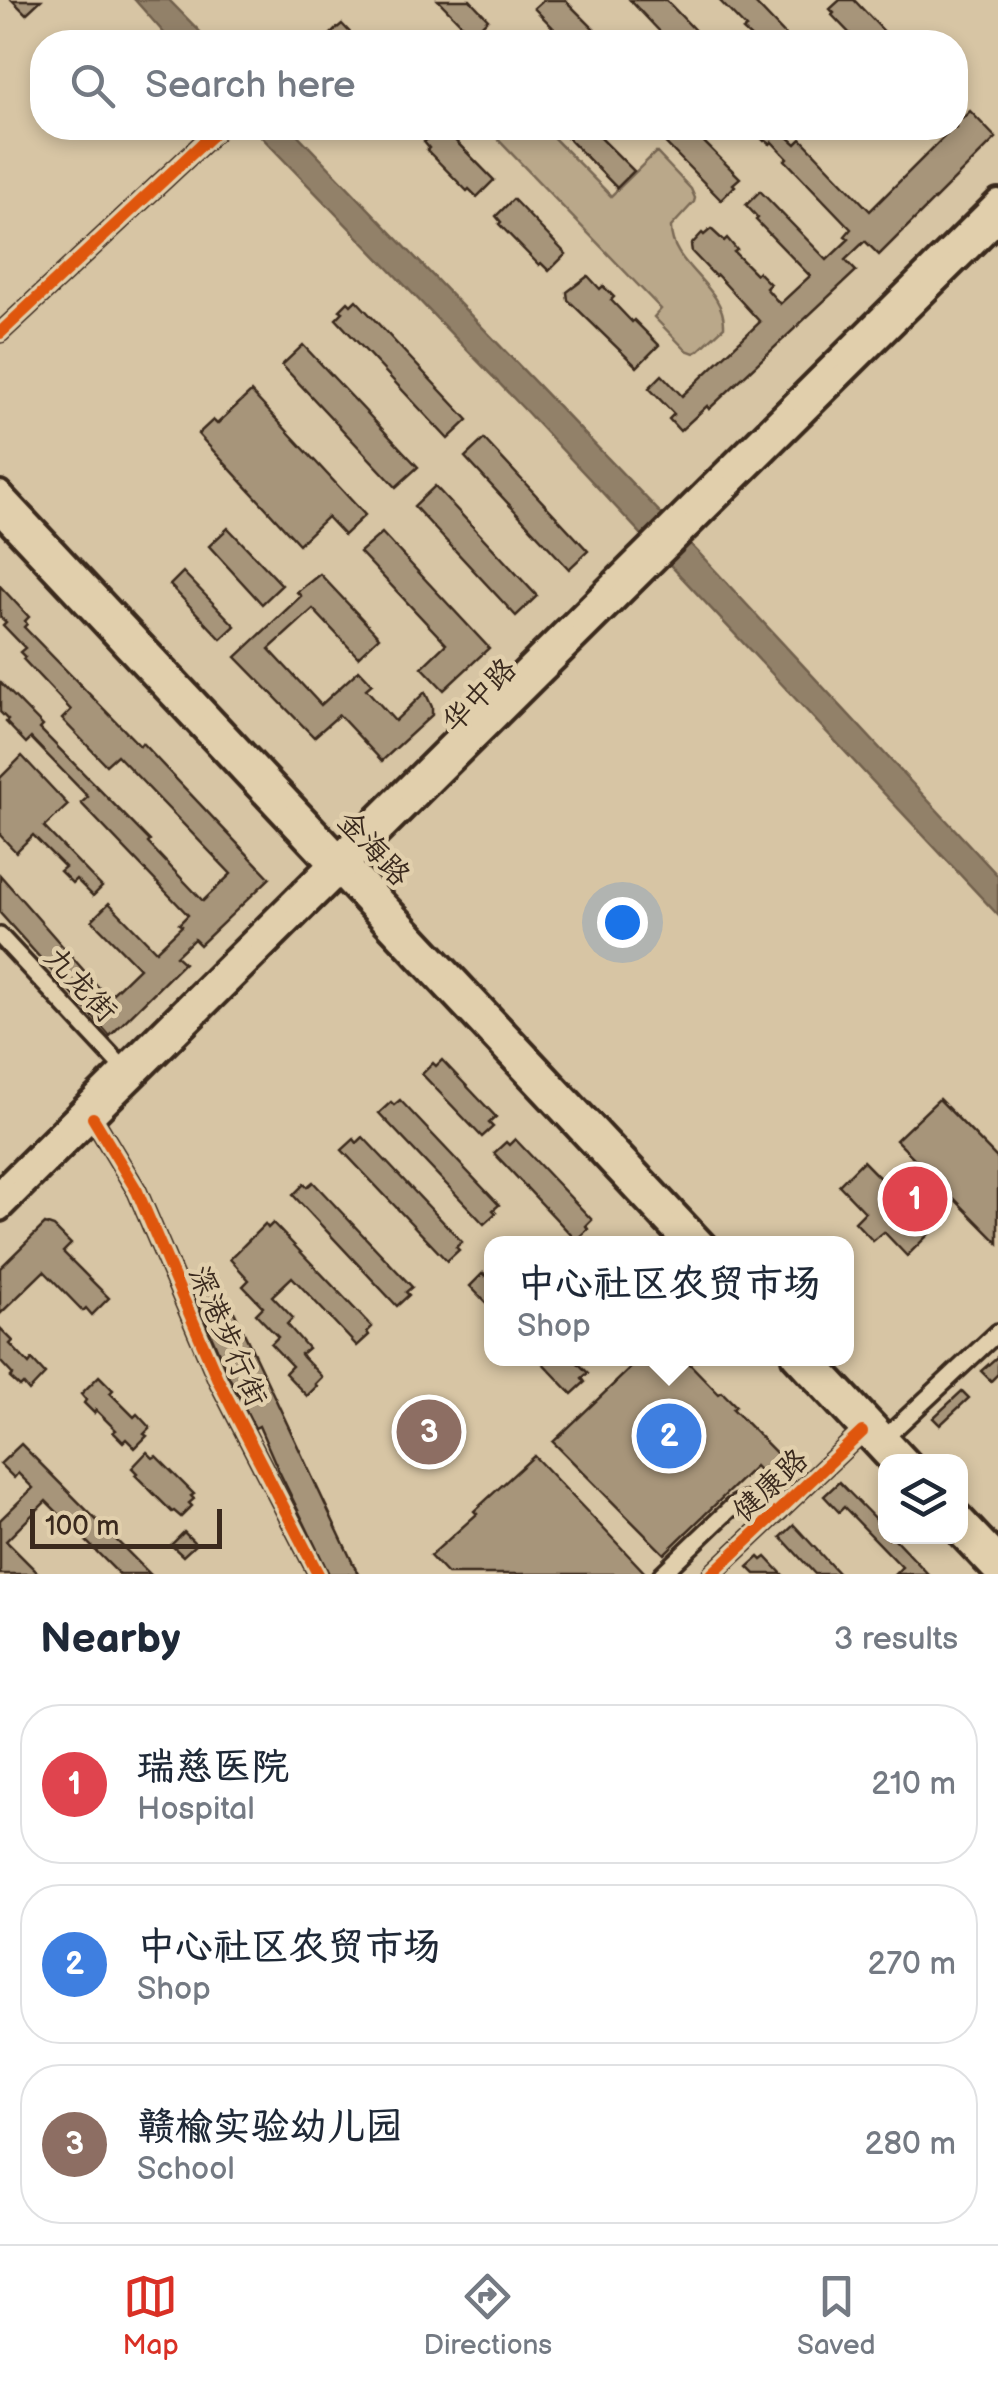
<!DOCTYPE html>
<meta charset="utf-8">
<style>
body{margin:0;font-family:"Balsamiq Sans","LXGW WenKai TC",sans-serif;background:#f2f2f3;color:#1f2937}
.controls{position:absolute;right:30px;bottom:30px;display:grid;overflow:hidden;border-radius:20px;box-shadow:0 5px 15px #0003}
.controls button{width:90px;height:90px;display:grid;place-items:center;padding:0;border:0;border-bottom:2px solid #e0e1e3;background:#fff;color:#1f2937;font:50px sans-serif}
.scale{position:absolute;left:30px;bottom:25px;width:192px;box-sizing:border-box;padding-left:10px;border:5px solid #3b2a1e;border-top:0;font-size:28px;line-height:35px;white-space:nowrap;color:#3b2a1e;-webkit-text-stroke:8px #e1cfac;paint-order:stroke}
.you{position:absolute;left:622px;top:922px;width:35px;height:35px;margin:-25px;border:8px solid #fff;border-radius:50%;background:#1a73e8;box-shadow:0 0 0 15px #1a73e833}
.badge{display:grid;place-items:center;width:65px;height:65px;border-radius:50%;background:#d93025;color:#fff;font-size:32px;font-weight:700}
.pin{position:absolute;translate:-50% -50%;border:5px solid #fff;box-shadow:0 2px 10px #0006}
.popup{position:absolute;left:484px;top:1236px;width:370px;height:130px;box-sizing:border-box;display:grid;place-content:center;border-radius:20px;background:#fff;filter:drop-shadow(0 2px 8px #0005);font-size:32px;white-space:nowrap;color:#747a83}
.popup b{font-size:38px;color:#1f2937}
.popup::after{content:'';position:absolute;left:50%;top:100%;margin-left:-20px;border:20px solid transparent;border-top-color:#fff}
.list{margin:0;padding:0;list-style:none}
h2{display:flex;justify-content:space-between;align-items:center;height:130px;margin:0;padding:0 40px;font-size:42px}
h2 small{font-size:32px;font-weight:400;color:#747a83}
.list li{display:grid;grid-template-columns:65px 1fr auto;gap:30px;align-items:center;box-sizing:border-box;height:160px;margin:0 20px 20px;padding:0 20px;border:2px solid #e0e1e3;border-radius:40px}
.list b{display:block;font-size:38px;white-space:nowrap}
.list p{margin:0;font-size:32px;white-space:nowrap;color:#747a83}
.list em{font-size:32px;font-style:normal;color:#747a83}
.icon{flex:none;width:55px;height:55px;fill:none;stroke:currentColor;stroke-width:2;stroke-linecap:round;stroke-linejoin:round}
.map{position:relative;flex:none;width:998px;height:1574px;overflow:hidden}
.search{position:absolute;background:#fff;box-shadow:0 5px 15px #0003;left:30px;right:30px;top:30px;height:110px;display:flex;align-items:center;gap:25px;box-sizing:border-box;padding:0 35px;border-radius:40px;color:#747a83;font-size:38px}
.sheet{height:670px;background:#fff}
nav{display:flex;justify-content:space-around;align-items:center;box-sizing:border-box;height:140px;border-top:2px solid #e0e1e3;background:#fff;font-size:28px;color:#747a83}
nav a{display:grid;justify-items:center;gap:5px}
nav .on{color:#d93025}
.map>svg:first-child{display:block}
.green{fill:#baa88a;stroke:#7a6954;stroke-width:2.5}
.water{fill:#928169;stroke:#6f5e4b;stroke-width:2.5}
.building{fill:#a7957a;stroke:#3b2a1e;stroke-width:2.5}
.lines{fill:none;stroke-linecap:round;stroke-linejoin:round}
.minor-casing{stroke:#3b2a1e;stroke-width:22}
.major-casing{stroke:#3b2a1e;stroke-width:28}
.minor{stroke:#e1cfac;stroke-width:15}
.major{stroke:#e1cfac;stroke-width:20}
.cycleway-casing{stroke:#e1cfac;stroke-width:19}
.cycleway{stroke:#df570d;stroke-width:12}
.labels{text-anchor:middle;stroke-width:9;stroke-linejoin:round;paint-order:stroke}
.street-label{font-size:30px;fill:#3b2a1e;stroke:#e1cfac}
</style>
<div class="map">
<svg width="998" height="1574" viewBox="0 0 998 1574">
<rect width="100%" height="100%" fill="#d7c5a4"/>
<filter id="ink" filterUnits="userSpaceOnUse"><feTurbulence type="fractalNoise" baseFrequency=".01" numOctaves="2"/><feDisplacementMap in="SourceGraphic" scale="20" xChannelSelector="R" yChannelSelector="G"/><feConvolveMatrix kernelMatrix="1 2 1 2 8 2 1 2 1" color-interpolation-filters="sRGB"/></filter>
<g filter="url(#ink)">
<!-- green -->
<path class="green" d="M 487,128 L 544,128 L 611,196 L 656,152 L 691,189 L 695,198 L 694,202 L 671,227 C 670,266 726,286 724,327 L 698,351 L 694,353 L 686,350 L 654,317 L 661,309 Z"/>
<!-- water -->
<g class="water">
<path d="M 135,0 L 169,0 L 210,42 L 172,42 Z"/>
<path d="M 253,128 L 291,128 L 699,553 L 998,876 L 998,915 L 525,410 Z"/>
</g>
<!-- building -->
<g class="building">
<path d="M 12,0 L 41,0 L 26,14 Z"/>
<path d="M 438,0 L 470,0 L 488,19 L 472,35 Z"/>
<path d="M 543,0 L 565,0 L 607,42 L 567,42 L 534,8 Z"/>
<path d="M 630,0 L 666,0 L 706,42 L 674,42 L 668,36 L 666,38 Z"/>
<path d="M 719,0 L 752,0 L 792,42 L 756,42 L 743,30 L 746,28 Z"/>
<path d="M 840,0 L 854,0 L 894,42 L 858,42 L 832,15 L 834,13 L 830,9 Z"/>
<path d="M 342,24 L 359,42 L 323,42 L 336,29 Z"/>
<path d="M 956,111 L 963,118 L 970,111 L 996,138 L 879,255 L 865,241 L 845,260 L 856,271 L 709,409 L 707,406 L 680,431 L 669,419 L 674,414 L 649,388 L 662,375 L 682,396 L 760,322 L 717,275 L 715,276 L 692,252 L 691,245 L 702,233 L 704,235 L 711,229 L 724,241 L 727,238 L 737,250 L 734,252 L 756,274 L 758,272 L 770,284 L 766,288 L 780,304 L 810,276 L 756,220 L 758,218 L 746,205 L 760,191 L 827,260 L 849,239 L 845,236 L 851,229 L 785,160 L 787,158 L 772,142 L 770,144 L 765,140 L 764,141 L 751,128 L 778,128 L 796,144 L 801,139 L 870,211 L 947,134 L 941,128 L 956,128 Z"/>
<path d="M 433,128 L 443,128 L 494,180 L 477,197 L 469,189 L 467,191 L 427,150 L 429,148 L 424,142 L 430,137 L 427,134 Z"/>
<path d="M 558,128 L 591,128 L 634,171 L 617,188 Z"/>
<path d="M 651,128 L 690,128 L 740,178 L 733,184 L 735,186 L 721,200 Z"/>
<path d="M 513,199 L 566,254 L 549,271 L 541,263 L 539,265 L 499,224 L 501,222 L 496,216 Z"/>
<path d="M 588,276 L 600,289 L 603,286 L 614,297 L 611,300 L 632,322 L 634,320 L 659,345 L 637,367 L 568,300 L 567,292 Z"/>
<path d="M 356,300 L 468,420 L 448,439 L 336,319 L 343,312 L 340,310 L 348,302 L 351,305 Z"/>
<path d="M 303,345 L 418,467 L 396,487 L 282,365 Z"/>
<path d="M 251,392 L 365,515 L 344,535 L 327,517 L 299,544 L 198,434 L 213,420 L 217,424 Z"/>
<path d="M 484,439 L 588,551 L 569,569 L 465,457 Z"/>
<path d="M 435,486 L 537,596 L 516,616 L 414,506 Z"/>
<path d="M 228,528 L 282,585 L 262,604 L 209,546 Z"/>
<path d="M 382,533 L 489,648 L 444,690 L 422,667 L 446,644 L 360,552 Z"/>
<path d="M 183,572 L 235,626 L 221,639 L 170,585 Z"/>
<path d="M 320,574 L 379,637 L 358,657 L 313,609 L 269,649 L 321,705 L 359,670 L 372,684 L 366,689 L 395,721 L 425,692 L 432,707 L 432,715 L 382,761 L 339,715 L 314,737 L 236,657 L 301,596 L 297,592 Z"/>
<path d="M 0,586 L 29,617 L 25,621 L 27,624 L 24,627 L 140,746 L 142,743 L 270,878 L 200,945 L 194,939 L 176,956 L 184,963 L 110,1036 L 0,913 L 0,875 L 108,998 L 139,968 L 92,920 L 109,903 L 156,951 L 182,926 L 179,924 L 188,915 L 81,803 L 88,797 L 31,738 L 26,743 L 6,722 L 8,720 L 0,712 L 0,682 L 43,726 L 40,729 L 150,841 L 148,843 L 203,901 L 231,874 L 117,755 L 106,765 L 62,719 L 71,710 L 23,659 L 25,657 L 20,652 L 25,648 L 3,625 L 6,622 L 0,617 Z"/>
<path d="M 22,756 L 68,805 L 44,827 L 102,887 L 93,896 L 76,879 L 72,883 L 60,871 L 65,867 L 33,835 L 16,852 L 0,835 L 0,778 Z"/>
<path d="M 442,1060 L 496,1117 L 489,1123 L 493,1127 L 482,1137 L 422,1074 L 433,1063 L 436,1066 Z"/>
<path d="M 939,1099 L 998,1159 L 998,1243 L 896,1140 Z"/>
<path d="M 400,1100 L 499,1205 L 493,1210 L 496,1213 L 484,1224 L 379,1113 L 391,1102 L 394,1105 Z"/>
<path d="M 363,1137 L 462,1242 L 456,1247 L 459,1250 L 447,1261 L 342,1150 L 354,1139 L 357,1143 Z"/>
<path d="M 515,1139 L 592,1220 L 586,1226 L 588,1229 L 576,1240 L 494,1153 L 506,1142 L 509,1145 Z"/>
<path d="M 863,1161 L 932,1231 L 907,1256 L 884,1232 L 873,1241 L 855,1222 L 865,1212 L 839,1185 Z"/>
<path d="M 313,1182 L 412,1287 L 406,1292 L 409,1295 L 397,1306 L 293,1195 L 304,1184 L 307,1187 Z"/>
<path d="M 273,1223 L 372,1327 L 367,1332 L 369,1335 L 357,1346 L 292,1277 L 272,1296 L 293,1318 L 287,1324 L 308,1348 L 301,1354 L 303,1357 L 322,1377 L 315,1384 L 317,1386 L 307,1396 L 285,1373 L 292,1366 L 271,1344 L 278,1337 L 256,1314 L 263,1307 L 243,1286 L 249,1280 L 230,1259 L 265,1224 L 268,1228 Z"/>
<path d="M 45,1224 L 54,1227 L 71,1244 L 63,1252 L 109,1298 L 92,1315 L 86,1308 L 83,1311 L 44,1271 L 0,1314 L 0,1268 Z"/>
<path d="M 492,1270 L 492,1309 L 470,1286 L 483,1273 L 485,1276 Z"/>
<path d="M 219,1280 L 283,1415 L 358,1574 L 329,1574 L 277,1467 L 259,1426 L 255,1428 L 228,1375 L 193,1292 Z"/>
<path d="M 0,1328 L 13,1341 L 10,1344 L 29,1364 L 32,1360 L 45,1374 L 29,1391 L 23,1384 L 20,1387 L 10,1378 L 13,1375 L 0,1361 Z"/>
<path d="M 998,1356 L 998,1374 L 991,1381 L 981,1371 Z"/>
<path d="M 538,1358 L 573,1358 L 588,1373 L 582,1378 L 585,1382 L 572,1394 Z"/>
<path d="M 641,1358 L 684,1358 L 719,1394 L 722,1392 L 736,1406 L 733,1409 L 793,1470 L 776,1488 L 755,1466 L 664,1554 L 553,1442 Z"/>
<path d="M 99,1376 L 113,1390 L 110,1393 L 134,1417 L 137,1414 L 150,1428 L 144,1434 L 147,1436 L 135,1448 L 126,1439 L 123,1442 L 113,1432 L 116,1430 L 96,1410 L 94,1413 L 84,1403 L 86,1400 L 81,1394 Z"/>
<path d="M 962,1391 L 969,1398 L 940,1425 L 933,1418 Z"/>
<path d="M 21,1444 L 150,1574 L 119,1574 L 46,1501 L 6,1541 L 39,1574 L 0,1574 L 0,1520 L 33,1488 L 18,1473 L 14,1478 L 0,1464 Z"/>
<path d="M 147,1452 L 153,1458 L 156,1456 L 194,1494 L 191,1496 L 194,1499 L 189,1503 L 192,1506 L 181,1517 L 174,1511 L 172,1512 L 135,1475 L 137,1473 L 132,1468 Z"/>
<path d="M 534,1456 L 599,1524 L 646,1574 L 447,1574 L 430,1556 L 477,1514 L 474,1511 Z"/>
<path d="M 839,1482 L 886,1530 L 886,1536 L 892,1536 L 928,1574 L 895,1574 L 902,1567 L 844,1507 L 839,1512 L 824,1496 Z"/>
<path d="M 794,1525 L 839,1574 L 815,1574 L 781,1537 Z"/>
<path d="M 184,1532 L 196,1544 L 183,1556 L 171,1545 Z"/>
<path d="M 759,1557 L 762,1560 L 766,1557 L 782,1574 L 755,1574 L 748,1567 Z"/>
</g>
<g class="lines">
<!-- minor casing -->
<g class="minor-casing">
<g id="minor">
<path d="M 0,333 L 216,131"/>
<path d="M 0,936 L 123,1068"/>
<path d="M 93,1118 L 137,1191 L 218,1380 L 318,1574"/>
<path d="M 887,1436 L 998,1332"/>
<path d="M 662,1574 L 733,1506 C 754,1493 759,1499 779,1511"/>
<path d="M 712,1574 L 862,1432"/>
</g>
</g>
<!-- major casing -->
<g class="major-casing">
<g id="major">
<path d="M 0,492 L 705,1244"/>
<path d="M 0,514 L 685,1244"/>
<path d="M 0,1190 L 998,200"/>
<path d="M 0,1210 L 998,221"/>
<path d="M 793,1358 L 890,1462"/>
<path d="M 813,1358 L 910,1462"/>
<path d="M 960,1515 L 998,1555"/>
<path d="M 960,1536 L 996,1574"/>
</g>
</g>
<!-- minor -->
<use href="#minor" class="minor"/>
<!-- major -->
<use href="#major" class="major"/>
<!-- cycleway casing -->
<g class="cycleway-casing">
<g id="cycleway">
<path d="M 0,333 L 216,131"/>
<path d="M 93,1118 L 137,1191 L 218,1380 L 318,1574"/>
<path d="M 712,1574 L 862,1432"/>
</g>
</g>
<!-- cycleway -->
<use href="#cycleway" class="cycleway"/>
</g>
</g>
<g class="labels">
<!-- street labels -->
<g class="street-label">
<text transform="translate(479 695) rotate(-45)" y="10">华中路</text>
<text transform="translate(374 848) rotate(47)" y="10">金海路</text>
<text transform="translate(81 984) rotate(47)" y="10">九龙街</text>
<text transform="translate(228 1336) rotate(66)" y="10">深港步行街</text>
<text transform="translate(770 1485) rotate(-43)" y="10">健康路</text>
</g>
</g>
</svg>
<div class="controls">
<button><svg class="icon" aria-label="layers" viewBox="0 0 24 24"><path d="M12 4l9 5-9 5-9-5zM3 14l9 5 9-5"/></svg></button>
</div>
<div class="scale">100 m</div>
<div class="you"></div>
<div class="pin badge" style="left:915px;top:1199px;background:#e0444e">1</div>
<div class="pin badge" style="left:669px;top:1436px;background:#3f7fe0">2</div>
<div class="popup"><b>中心社区农贸市场</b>Shop</div>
<div class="pin badge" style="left:429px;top:1432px;background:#8d6e63">3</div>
<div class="search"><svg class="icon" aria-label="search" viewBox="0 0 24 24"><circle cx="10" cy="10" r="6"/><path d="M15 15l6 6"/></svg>Search here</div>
</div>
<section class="sheet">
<h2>Nearby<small>3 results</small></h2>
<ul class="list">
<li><span class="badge" style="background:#e0444e">1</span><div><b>瑞慈医院</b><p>Hospital</p></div><em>210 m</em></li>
<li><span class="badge" style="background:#3f7fe0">2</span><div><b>中心社区农贸市场</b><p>Shop</p></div><em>270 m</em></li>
<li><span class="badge" style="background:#8d6e63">3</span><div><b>赣榆实验幼儿园</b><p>School</p></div><em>280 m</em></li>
</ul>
</section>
<nav>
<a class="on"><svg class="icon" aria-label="map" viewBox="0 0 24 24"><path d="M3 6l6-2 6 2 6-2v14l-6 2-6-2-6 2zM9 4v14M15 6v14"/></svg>Map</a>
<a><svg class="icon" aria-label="directions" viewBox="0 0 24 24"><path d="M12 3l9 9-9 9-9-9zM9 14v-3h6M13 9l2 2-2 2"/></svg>Directions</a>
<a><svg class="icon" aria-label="saved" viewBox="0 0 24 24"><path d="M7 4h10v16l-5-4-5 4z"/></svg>Saved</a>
</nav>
